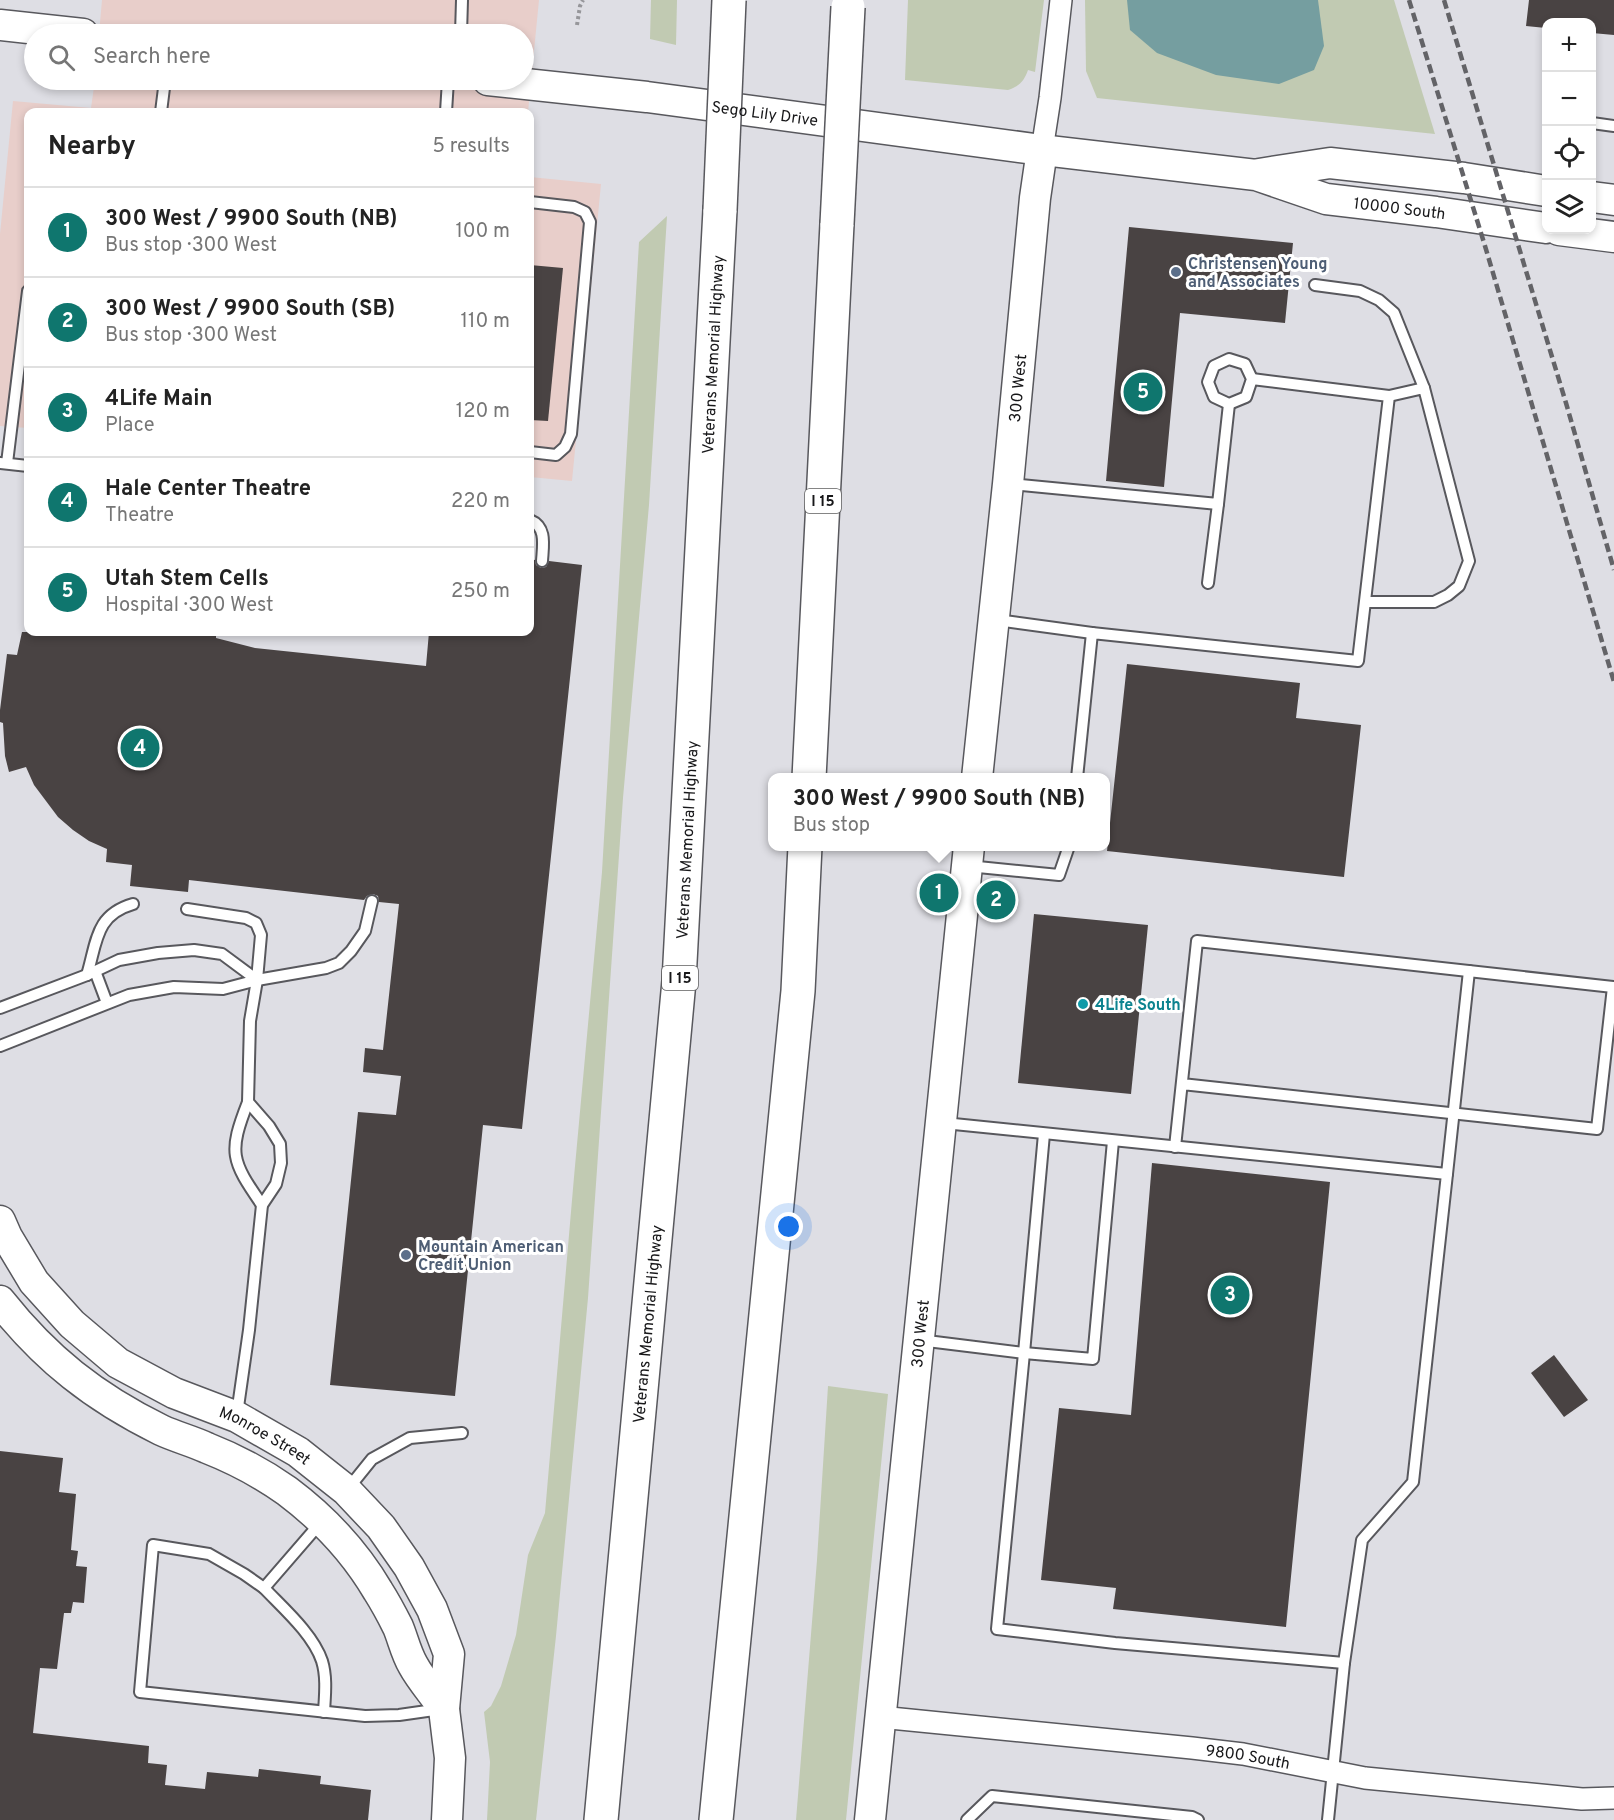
<!DOCTYPE html>
<meta charset="utf-8">
<style>
body{margin:0;font-family:Overpass,sans-serif;background:#f2f2f2;color:#222}
.controls{position:absolute;right:18px;top:18px;display:grid;overflow:hidden;border-radius:12px;box-shadow:0 3px 9px #0003}
.controls button{width:54px;height:54px;display:grid;place-items:center;padding:0;border:0;border-bottom:2px solid #e0e0e0;background:#fff;color:#222;font:30px sans-serif}
.you{position:absolute;left:789px;top:1227px;width:21px;height:21px;margin:-15px;border:4px solid #fff;border-radius:50%;background:#1a73e8;box-shadow:0 0 0 9px #1a73e833}
.badge{display:grid;place-items:center;width:39px;height:39px;border-radius:50%;background:#0f766e;color:#fff;font-size:20px;font-weight:700}
.pin{position:absolute;translate:-50% -50%;border:3px solid #fff;box-shadow:0 2px 6px #0006}
.popup{position:absolute;left:768px;top:773px;width:342px;height:78px;box-sizing:border-box;display:grid;place-content:center;border-radius:12px;background:#fff;filter:drop-shadow(0 2px 4px #0005);font-size:20px;white-space:nowrap;color:#767676}
.popup b{font-size:22px;color:#222}
.popup::after{content:'';position:absolute;left:50%;top:100%;margin-left:-12px;border:12px solid transparent;border-top-color:#fff}
.list{margin:0;padding:0;list-style:none}
h2{display:flex;justify-content:space-between;align-items:center;height:78px;margin:0;padding:0 24px;font-size:26px}
h2 small{font-size:20px;font-weight:400;color:#767676}
.list li{display:grid;grid-template-columns:39px 1fr auto;gap:18px;align-items:center;box-sizing:border-box;height:90px;padding:0 24px;border-top:2px solid #e0e0e0}
.list b{display:block;font-size:22px;white-space:nowrap}
.list p{margin:0;font-size:20px;white-space:nowrap;color:#767676}
.list em{font-size:20px;font-style:normal;color:#767676}
.icon{flex:none;width:33px;height:33px;fill:none;stroke:currentColor;stroke-width:2;stroke-linecap:round;stroke-linejoin:round}
.map{position:relative;flex:none;width:1614px;height:1820px;overflow:hidden}
.search{position:absolute;background:#fff;box-shadow:0 3px 9px #0003;left:24px;top:24px;width:510px;height:66px;display:flex;align-items:center;gap:15px;box-sizing:border-box;padding:0 21px;border-radius:33px;color:#767676;font-size:22px}
.panel{position:absolute;background:#fff;box-shadow:0 3px 9px #0003;left:24px;top:108px;width:510px;height:528px;border-radius:12px}
.map>svg:first-child{display:block}
.commercial{fill:#e8ceca}
.green{fill:#c1cab2}
.water{fill:#759ea0}
.building{fill:#494343}
.lines{fill:none;stroke-linecap:round;stroke-linejoin:round}
.lane-casing{stroke:#58585d;stroke-width:14}
.street-casing{stroke:#58585d;stroke-width:24}
.secondary-casing{stroke:#58585d;stroke-width:33}
.highway-casing{stroke:#58585d;stroke-width:36}
.path{stroke:#96969a;stroke-width:4;stroke-dasharray:3 3;stroke-linecap:butt}
.lane{stroke:#fff;stroke-width:10}
.street{stroke:#fff;stroke-width:21}
.secondary{stroke:#fff;stroke-width:30}
.highway{stroke:#fff;stroke-width:33}
.rail{stroke:#636367;stroke-width:4.5;stroke-dasharray:9 4.5;stroke-linecap:butt}
.highway-bridge-casing{stroke:#58585d;stroke-width:36;stroke-linecap:butt}
.highway-bridge{stroke:#fff;stroke-width:33}
.service-dot{fill:#5c6f8a;stroke:#fff;stroke-width:2}
.culture-dot{fill:#0f9aa8;stroke:#fff;stroke-width:2}
.labels{text-anchor:middle;stroke-width:6;stroke-linejoin:round;paint-order:stroke}
.shield{fill:#fff;stroke:#5d5d5e;stroke-width:1.5}
.shield-label{font-size:15px;font-weight:bold;fill:#171719}
.street-label{font-size:16px;fill:#171719;stroke:#fff}
.service-label{font-size:16px;font-weight:bold;fill:#4e5e75;stroke:#fff;text-anchor:start}
.culture-label{font-size:16px;font-weight:bold;fill:#0d838f;stroke:#fff;text-anchor:start}
</style>
<div class="map">
<svg width="1614" height="1820" viewBox="0 0 1614 1820">
<rect width="100%" height="100%" fill="#dedee4"/>
<!-- commercial -->
<g class="commercial">
<path d="M 102,0 L 539,0 L 528,112 L 28,112 L 28,428 L 0,426 L 0,234 L 13,101 L 91,108 L 95,80 L 524,80 L 524,34 L 99,34 Z"/>
<path d="M 530,177 L 601,184 L 572,481 L 530,477 Z"/>
</g>
<!-- green -->
<g class="green">
<path d="M 651,0 L 677,0 L 676,45 L 650,39 Z"/>
<path d="M 908,0 L 1044,0 L 1035,72 L 1028,70 C 1024,81 1020,86 1008,90 L 905,80 Z"/>
<path d="M 1085,0 L 1394,0 L 1435,134 L 1097,98 L 1086,71 Z"/>
<path d="M 667,216 L 649,505 L 623,798 L 588,1298 L 556,1636 L 536,1820 L 487,1820 L 490,1762 L 484,1712 L 491,1706 L 501,1686 L 516,1635 L 528,1555 L 545,1513 L 574,1177 L 602,872 L 639,242 Z"/>
<path d="M 828,1386 L 888,1394 L 846,1820 L 796,1820 L 817,1560 Z"/>
</g>
<!-- water -->
<path class="water" d="M 1127,0 L 1318,0 L 1324,46 L 1314,70 L 1279,84 L 1216,75 L 1157,53 L 1130,30 Z"/>
<!-- building -->
<g class="building">
<path d="M 1529,0 L 1614,0 L 1614,35 L 1592,33 L 1592,22 L 1546,22 L 1546,28 L 1526,26 Z"/>
<path d="M 1129,227 L 1293,243 L 1285,323 L 1180,313 L 1164,487 L 1106,481 Z"/>
<path d="M 530,265 L 563,268 L 548,421 L 530,420 Z"/>
<path d="M 530,559 L 535,560 L 536,565 L 541,568 L 546,567 L 549,561 L 582,565 L 522,1129 L 483,1125 L 455,1396 L 330,1385 L 358,1112 L 396,1115 L 401,1076 L 363,1072 L 365,1048 L 383,1050 L 399,904 L 379,902 L 378,896 L 373,894 L 367,896 L 364,900 L 189,880 L 188,892 L 130,886 L 132,865 L 106,862 L 107,849 L 89,841 L 73,830 L 58,817 L 34,785 L 26,767 L 9,772 L 5,756 L 3,723 L 0,722 L 0,710 L 7,654 L 17,655 L 22,632 L 216,632 L 216,638 L 255,648 L 426,666 L 429,632 L 530,632 Z"/>
<path d="M 1127,664 L 1300,683 L 1296,718 L 1361,725 L 1344,877 L 1107,851 Z"/>
<path d="M 1034,914 L 1148,925 L 1131,1094 L 1018,1083 Z"/>
<path d="M 1152,1163 L 1330,1182 L 1286,1627 L 1113,1609 L 1116,1588 L 1041,1580 L 1059,1408 L 1131,1415 Z"/>
<path d="M 1554,1355 L 1588,1400 L 1564,1417 L 1531,1373 Z"/>
<path d="M 0,1451 L 63,1458 L 59,1492 L 76,1494 L 71,1550 L 78,1551 L 76,1566 L 87,1567 L 84,1603 L 73,1602 L 71,1613 L 64,1613 L 57,1669 L 40,1668 L 33,1733 L 149,1746 L 148,1763 L 167,1765 L 165,1785 L 205,1789 L 207,1772 L 258,1777 L 259,1769 L 321,1776 L 320,1784 L 371,1790 L 368,1820 L 0,1820 Z"/>
</g>
<g class="lines">
<!-- lane casing -->
<g class="lane-casing">
<g id="lane">
<path d="M 461,34 L 462,0"/>
<path d="M 161,112 L 165,80"/>
<path d="M 446,112 L 448,80"/>
<path d="M 1592,123 L 1614,126"/>
<path d="M 530,202 L 574,207 L 585,212 L 590,222 L 571,434 L 565,447 L 556,455 L 530,452"/>
<path d="M 1315,285 L 1360,291 L 1379,300 L 1394,313 L 1424,388"/>
<path d="M 1229,359 L 1245,364 L 1252,379 L 1246,397 L 1229,404 L 1214,397 L 1208,382 L 1214,366 Z"/>
<path d="M 0,463 L 28,466"/>
<path d="M 7,463 L 28,291"/>
<path d="M 1011,484 L 1218,504 L 1229,404"/>
<path d="M 530,520 C 547,527 543,545 542,561"/>
<path d="M 1208,583 L 1218,504"/>
<path d="M 1366,602 L 1434,602 L 1448,595 L 1459,586 L 1469,561 L 1424,388 L 1389,396"/>
<path d="M 997,620 L 1092,633"/>
<path d="M 1077,778 L 1092,633 L 1358,661 L 1389,396 L 1252,379"/>
<path d="M 968,866 L 1059,875 L 1069,846"/>
<path d="M 187,909 L 246,918 L 256,923 L 261,935 L 257,980 L 250,1021 L 248,1102 L 269,1126 L 280,1144 L 281,1163 L 276,1184 L 262,1205 L 249,1330 L 237,1414"/>
<path d="M 95,971 L 107,1003"/>
<path d="M 87,975 C 97,942 95,915 133,904"/>
<path d="M 0,1008 L 87,975 L 119,960 L 158,953 L 194,950 L 222,954 L 257,980"/>
<path d="M 0,1046 L 129,995 L 174,987 L 223,989 L 257,980 L 326,968 L 339,963 L 351,951 L 365,931 L 372,901"/>
<path d="M 248,1102 C 228,1153 231,1160 262,1205"/>
<path d="M 944,1123 L 1447,1174 L 1413,1482 L 1362,1540 L 1344,1663 L 1328,1820"/>
<path d="M 1044,1134 L 1024,1353 L 997,1629 L 1115,1643 L 1344,1663"/>
<path d="M 1175,1147 L 1197,941 L 1613,987 L 1597,1129 L 1182,1084"/>
<path d="M 1447,1174 L 1469,971"/>
<path d="M 919,1340 L 1024,1353 L 1093,1359 L 1113,1141"/>
<path d="M 347,1490 L 372,1459 L 410,1438 L 462,1433"/>
<path d="M 322,1521 L 264,1588 L 244,1574 L 209,1554 L 153,1545 L 140,1692 L 365,1716 L 399,1715 L 441,1709"/>
<path d="M 264,1588 C 283,1608 313,1634 322,1661 C 327,1677 325,1695 324,1712"/>
<path d="M 967,1820 L 992,1796 L 1192,1817 L 1198,1820"/>
</g>
</g>
<!-- street casing -->
<g class="street-casing">
<g id="street">
<path d="M 1042,150 L 1050,98 L 1061,0"/>
<path id="s1" d="M 880,1717 L 1192,1748 L 1243,1754 L 1365,1778 L 1582,1799 L 1614,1798"/>
</g>
</g>
<!-- secondary casing -->
<g class="secondary-casing">
<g id="secondary">
<path d="M 0,25 L 83,34"/>
<path id="s2" d="M 488,80 L 647,97 L 1042,150 L 1256,175 L 1326,199 L 1436,212 L 1546,228"/>
<path d="M 1259,174 L 1330,163 L 1464,178 L 1546,191"/>
<path d="M 1592,197 L 1614,200"/>
<path d="M 1559,230 L 1614,237"/>
<path id="s3" d="M 977,778 L 1008,484 L 1035,198 L 1042,150"/>
<path id="s4" d="M 0,1221 L 7,1237 L 34,1282 L 72,1324 L 118,1363 L 174,1393 L 237,1417 L 298,1452 L 346,1490 L 381,1527 L 409,1567 L 432,1609 L 449,1654 L 444,1709 L 450,1758 L 447,1820"/>
<path d="M 0,1301 C 46,1359 94,1397 161,1430 C 176,1437 192,1441 207,1448 C 235,1459 263,1474 287,1491 C 323,1518 355,1552 378,1591 C 385,1602 392,1615 398,1627 C 403,1639 406,1653 413,1665 C 421,1680 434,1694 444,1709"/>
<path id="s5" d="M 870,1820 L 969,846"/>
</g>
</g>
<!-- highway casing -->
<g class="highway-casing">
<g id="highway">
<path d="M 809,778 L 837,224"/>
<path id="s6" d="M 601,1820 L 679,981 L 720,210"/>
<path d="M 716,1820 L 798,991 L 805,846"/>
</g>
</g>
<!-- path -->
<path class="path" d="M 577,25 L 580,6 L 583,0"/>
<!-- lane -->
<use href="#lane" class="lane"/>
<!-- street -->
<use href="#street" class="street"/>
<!-- secondary -->
<use href="#secondary" class="secondary"/>
<!-- highway -->
<use href="#highway" class="highway"/>
<!-- rail -->
<g class="rail">
<path d="M 1409,0 L 1485,246 L 1614,682"/>
<path d="M 1444,0 L 1566,403 L 1614,570"/>
</g>
<!-- highway-bridge casing -->
<g class="highway-bridge-casing">
<g id="highway-bridge">
<path d="M 720,210 L 729,0"/>
<path d="M 837,224 L 848,7"/>
</g>
</g>
<!-- highway-bridge -->
<use href="#highway-bridge" class="highway-bridge"/>
</g>
<!-- markers -->
<g class="service-dot">
<circle cx="1176" cy="272" r="6"/>
<circle cx="406" cy="1255" r="6"/>
</g>
<circle class="culture-dot" cx="1083" cy="1004" r="6"/>
<g class="labels">
<!-- shield labels -->
<g class="shield">
<rect x="805" y="489" width="36" height="24" rx="4.5"/>
<rect x="662" y="966" width="36" height="24" rx="4.5"/>
</g>
<g class="shield-label">
<text x="823" y="506">I 15</text>
<text x="680" y="983">I 15</text>
</g>
<!-- street labels -->
<g class="street-label">
<text dy="6" stroke="none"><textPath href="#s2" startOffset="279">Sego Lily Drive</textPath></text>
<text dy="6" stroke="none"><textPath href="#s2" startOffset="922">10000 South</textPath></text>
<text dy="6" stroke="none"><textPath href="#s6" startOffset="1470">Veterans Memorial Highway</textPath></text>
<text dy="6" stroke="none"><textPath href="#s3" startOffset="392">300 West</textPath></text>
<text dy="6" stroke="none"><textPath href="#s6" startOffset="984">Veterans Memorial Highway</textPath></text>
<text dy="6" stroke="none"><textPath href="#s6" startOffset="498">Veterans Memorial Highway</textPath></text>
<text dy="6" stroke="none"><textPath href="#s5" startOffset="489">300 West</textPath></text>
<text dy="6" stroke="none"><textPath href="#s4" startOffset="351">Monroe Street</textPath></text>
<text dy="6" stroke="none"><textPath href="#s1" startOffset="370">9800 South</textPath></text>
</g>
<!-- service labels -->
<g class="service-label">
<text x="1188" y="269">Christensen Young<tspan x="1188" dy="18">and Associates</tspan></text>
<text x="418" y="1252">Mountain American<tspan x="418" dy="18">Credit Union</tspan></text>
</g>
<!-- culture labels -->
<g class="culture-label">
<text x="1095" y="1010">4Life South</text>
</g>
</g>
</svg>
<div class="controls">
<button>+</button>
<button>−</button>
<button><svg class="icon" aria-label="locate" viewBox="0 0 24 24"><circle cx="12" cy="12" r="6"/><path d="M12 2v4M12 18v4M2 12h4M18 12h4"/></svg></button>
<button><svg class="icon" aria-label="layers" viewBox="0 0 24 24"><path d="M12 4l9 5-9 5-9-5zM3 14l9 5 9-5"/></svg></button>
</div>
<div class="you"></div>
<div class="pin badge" style="left:939px;top:893px">1</div>
<div class="popup"><b>300 West / 9900 South (NB)</b>Bus stop</div>
<div class="pin badge" style="left:996px;top:900px">2</div>
<div class="pin badge" style="left:1230px;top:1295px">3</div>
<div class="pin badge" style="left:140px;top:748px">4</div>
<div class="pin badge" style="left:1143px;top:392px">5</div>
<div class="search"><svg class="icon" aria-label="search" viewBox="0 0 24 24"><circle cx="10" cy="10" r="6"/><path d="M15 15l6 6"/></svg>Search here</div>
<section class="panel">
<h2>Nearby<small>5 results</small></h2>
<ul class="list">
<li><span class="badge">1</span><div><b>300 West / 9900 South (NB)</b><p>Bus stop · 300 West</p></div><em>100 m</em></li>
<li><span class="badge">2</span><div><b>300 West / 9900 South (SB)</b><p>Bus stop · 300 West</p></div><em>110 m</em></li>
<li><span class="badge">3</span><div><b>4Life Main</b><p>Place</p></div><em>120 m</em></li>
<li><span class="badge">4</span><div><b>Hale Center Theatre</b><p>Theatre</p></div><em>220 m</em></li>
<li><span class="badge">5</span><div><b>Utah Stem Cells</b><p>Hospital · 300 West</p></div><em>250 m</em></li>
</ul>
</section>
</div>
